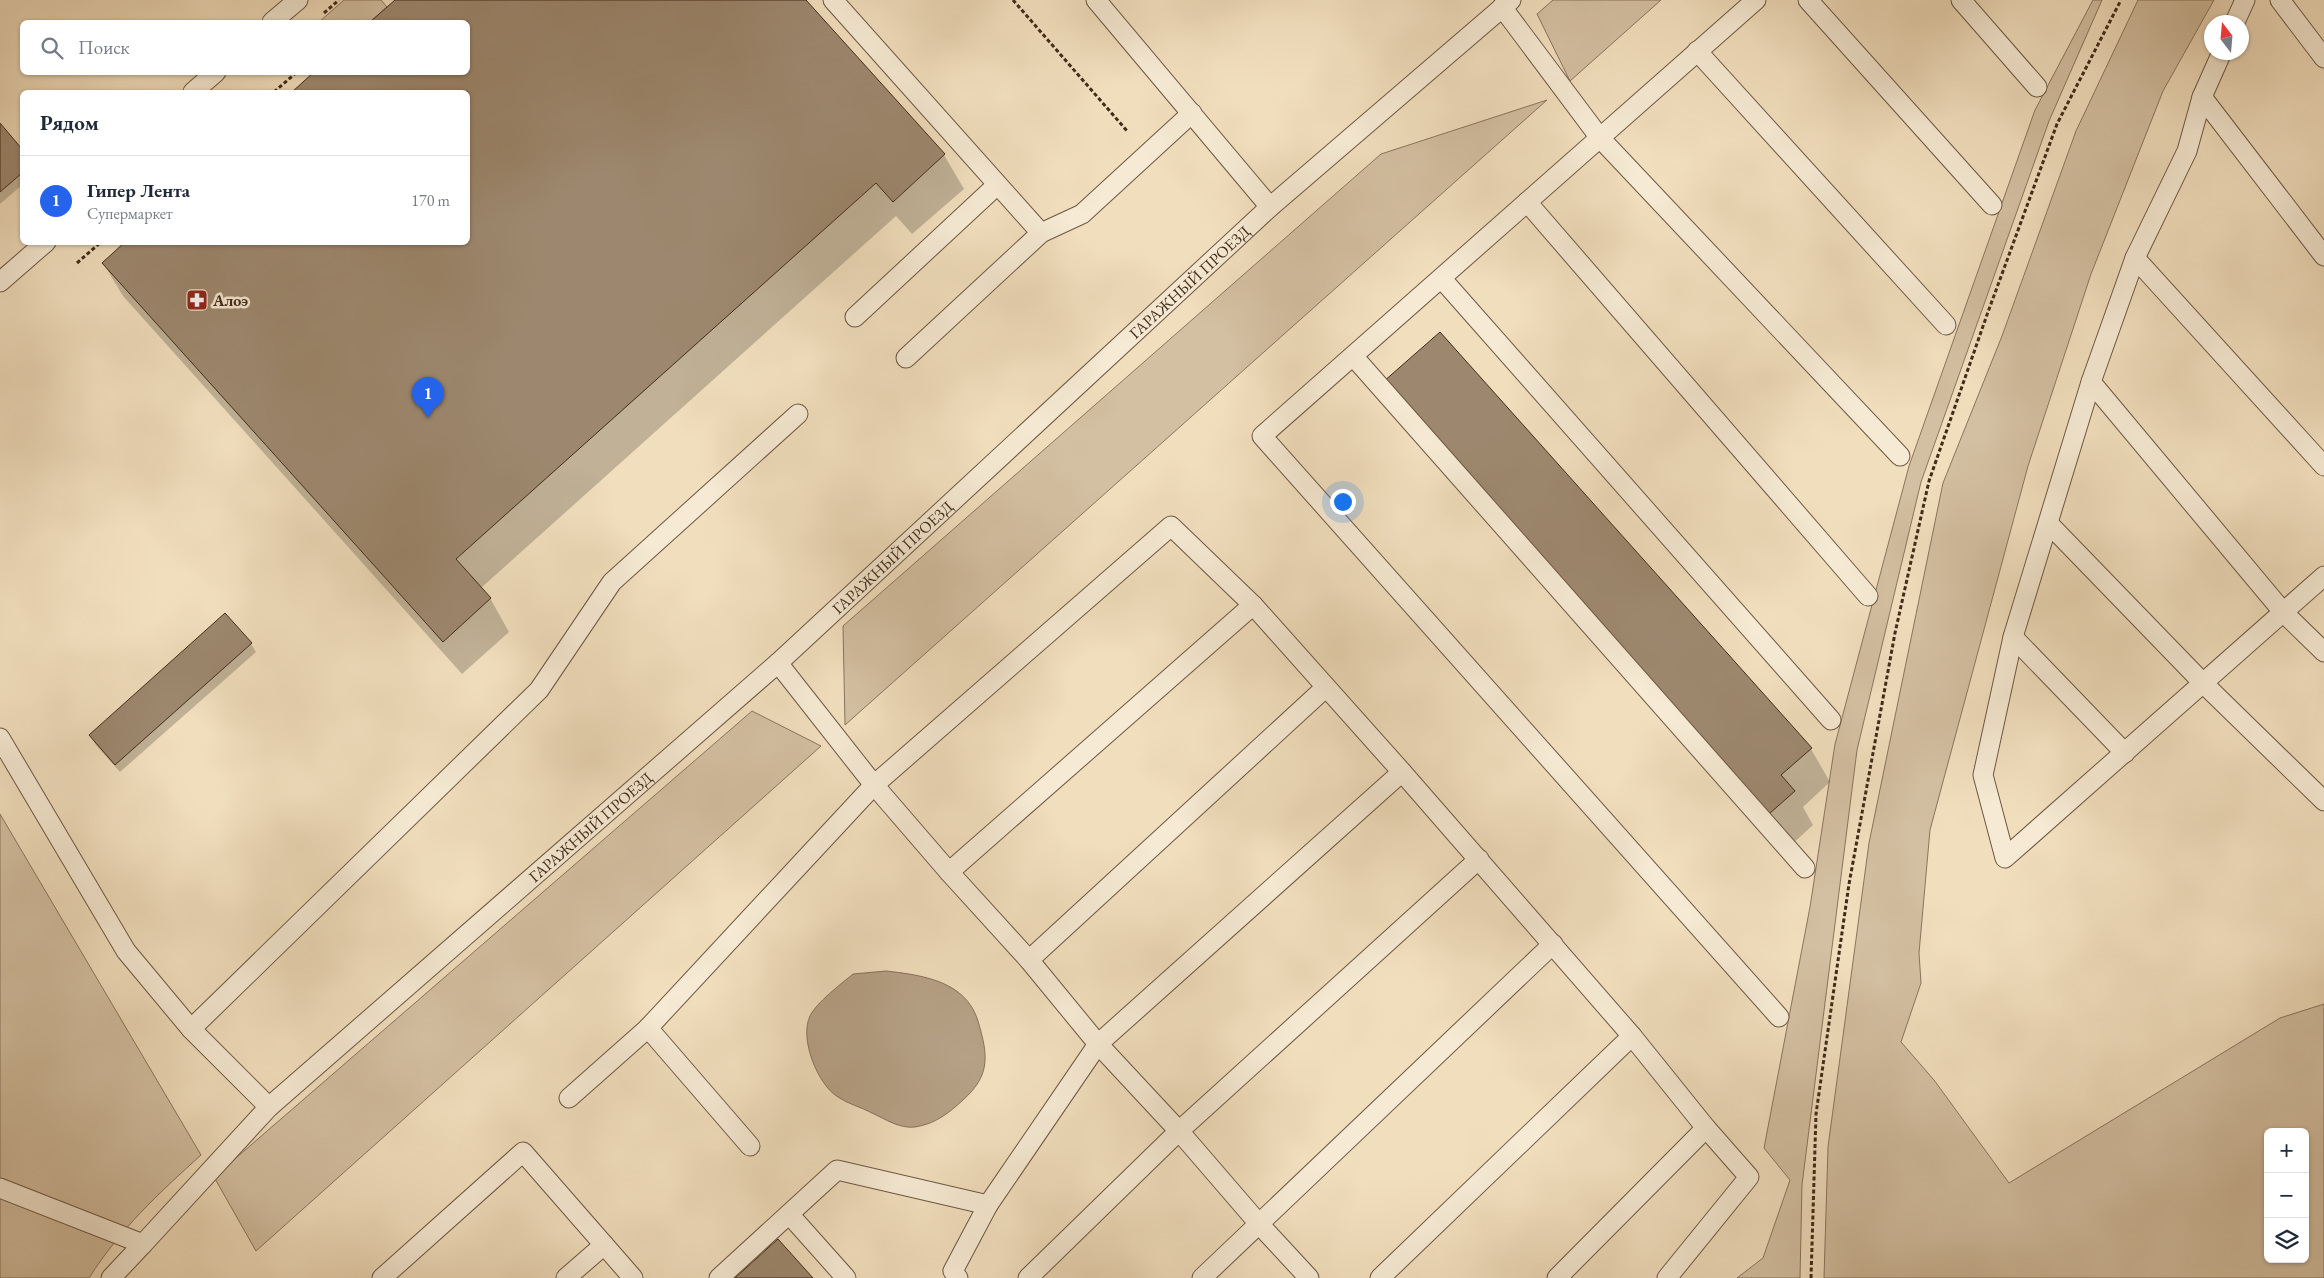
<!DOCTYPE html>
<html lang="ru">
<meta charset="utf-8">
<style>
body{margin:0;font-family:"EB Garamond",serif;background:#f6f6f7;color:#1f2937}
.controls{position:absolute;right:15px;bottom:15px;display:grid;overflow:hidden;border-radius:8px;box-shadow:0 1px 4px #0004}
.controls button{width:45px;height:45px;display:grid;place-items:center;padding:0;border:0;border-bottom:1px solid #e0e1e3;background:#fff;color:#1f2937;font:25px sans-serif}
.compass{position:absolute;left:2204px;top:15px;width:45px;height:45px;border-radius:50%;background:#fff;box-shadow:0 1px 4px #0004;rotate:344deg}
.you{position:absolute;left:1342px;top:501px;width:18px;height:18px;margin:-12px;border:4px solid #fff;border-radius:50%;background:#1a73e8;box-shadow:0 0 0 8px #1a73e833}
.badge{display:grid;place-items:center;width:32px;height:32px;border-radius:50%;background:#2563eb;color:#fff;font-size:16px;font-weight:700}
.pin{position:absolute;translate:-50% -41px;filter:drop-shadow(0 1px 2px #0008)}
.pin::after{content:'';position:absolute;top:26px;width:18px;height:15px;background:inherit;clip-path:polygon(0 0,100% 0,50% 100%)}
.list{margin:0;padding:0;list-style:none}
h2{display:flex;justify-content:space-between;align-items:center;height:65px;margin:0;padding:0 20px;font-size:21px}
h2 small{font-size:16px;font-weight:400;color:#747a83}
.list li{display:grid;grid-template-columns:32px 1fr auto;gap:15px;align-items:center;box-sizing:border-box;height:90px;padding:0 20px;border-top:1px solid #e0e1e3}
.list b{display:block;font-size:19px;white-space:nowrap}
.list p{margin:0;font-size:16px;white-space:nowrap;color:#747a83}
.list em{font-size:16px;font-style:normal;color:#747a83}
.icon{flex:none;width:28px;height:28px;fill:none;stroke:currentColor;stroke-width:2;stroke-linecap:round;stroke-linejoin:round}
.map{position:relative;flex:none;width:2324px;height:1278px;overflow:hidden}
.search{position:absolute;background:#fff;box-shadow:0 1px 4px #0004;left:20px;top:20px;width:450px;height:55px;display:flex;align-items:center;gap:12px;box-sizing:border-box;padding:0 18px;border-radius:8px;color:#747a83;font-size:19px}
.panel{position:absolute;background:#fff;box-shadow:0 1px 4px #0004;left:20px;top:90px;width:450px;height:155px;border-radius:8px}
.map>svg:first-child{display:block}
.green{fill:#d3bfa1;stroke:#8a745e;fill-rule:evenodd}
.water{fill:#b6a186;stroke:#88715b}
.shadow{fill:#0003}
.building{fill:#9d886f;stroke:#422a1a}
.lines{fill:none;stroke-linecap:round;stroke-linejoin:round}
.lane-casing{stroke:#6e5743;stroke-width:21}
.path{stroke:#422a1a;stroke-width:3;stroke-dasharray:4 2.5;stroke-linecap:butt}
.lane{stroke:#f6ead4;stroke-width:19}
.labels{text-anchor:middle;stroke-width:5;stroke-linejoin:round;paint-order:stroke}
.street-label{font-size:16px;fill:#422a1a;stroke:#f6ead4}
.poi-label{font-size:16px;font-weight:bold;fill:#422a1a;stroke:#f6ead4;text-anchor:start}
</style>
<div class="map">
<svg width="2324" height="1278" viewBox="0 0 2324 1278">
<rect width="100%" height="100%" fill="#f1debd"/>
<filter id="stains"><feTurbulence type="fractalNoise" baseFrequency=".004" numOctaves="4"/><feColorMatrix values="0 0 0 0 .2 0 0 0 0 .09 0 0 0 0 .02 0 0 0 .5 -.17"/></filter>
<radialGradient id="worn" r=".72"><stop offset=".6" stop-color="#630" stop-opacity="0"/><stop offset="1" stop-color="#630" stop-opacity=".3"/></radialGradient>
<!-- green -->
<g class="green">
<path d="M 344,0 L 381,0 L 387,7 L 370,22 L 319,22 Z"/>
<path d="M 1553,0 L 1661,0 L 1570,81 L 1537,14 Z"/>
<path d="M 2093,0 L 2102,0 L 2049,121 L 1921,482 L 1857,750 L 1802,1185 L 1800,1278 L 1737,1278 L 1763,1258 L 1790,1180 L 1764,1148 L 1810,907 L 1835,744 L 1909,466 L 2035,110 Z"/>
<path d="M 2138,0 L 2214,0 L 2163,91 L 2091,274 L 2028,466 L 1930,830 L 1919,953 L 1921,983 L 1901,1042 L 1934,1080 L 2009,1183 L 2280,1018 L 2324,1004 L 2324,1278 L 1824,1278 L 1828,1147 L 1869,843 L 1943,483 L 2002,336 L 2076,131 ZM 2268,1132 L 2305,1132 L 2305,1259 L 2268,1259 Z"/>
<path d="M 1547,100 L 845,725 L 843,626 L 1381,154 Z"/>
<path d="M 752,711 L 821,746 L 256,1251 L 214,1177 Z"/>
<path d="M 0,814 L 201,1155 C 157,1195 121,1228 89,1278 L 0,1278 Z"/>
</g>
<!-- water -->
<path class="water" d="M 886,971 C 922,975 966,981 978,1021 C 988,1055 991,1075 963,1100 C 949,1113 935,1124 915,1127 C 900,1129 885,1119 872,1113 C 861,1107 848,1104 838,1097 C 818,1085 799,1039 810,1016 C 816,1003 841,984 853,974 Z"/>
<!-- shadow -->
<g class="shadow">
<path d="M 398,0 L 805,0 L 944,155 L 964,189 L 912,234 L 896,216 L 481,588 L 490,598 L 509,632 L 462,674 L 123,296 L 103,263 L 468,242 L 468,92 L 296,92 L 318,72 L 468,72 L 468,22 L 373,22 Z"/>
<path d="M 0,125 L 22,151 L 22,185 L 0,204 Z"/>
<path d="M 1404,416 L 1811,749 L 1830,782 L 1803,807 L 1813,825 L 1789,847 Z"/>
<path d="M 251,644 L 256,652 L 120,772 L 95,744 L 90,735 Z"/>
</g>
<!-- building -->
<g class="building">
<path d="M 395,0 L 806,0 L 945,154 L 893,202 L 876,183 L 456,559 L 491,598 L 443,642 L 102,263 L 125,242 L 468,242 L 468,92 L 292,92 L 314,72 L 468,72 L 468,22 L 370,22 Z"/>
<path d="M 0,123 L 22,149 L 22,173 L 0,192 Z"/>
<path d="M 1440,332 L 1812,748 L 1781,775 L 1795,791 L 1769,814 L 1383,382 Z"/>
<path d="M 225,613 L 252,643 L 115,765 L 89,735 Z"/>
<path d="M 778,1239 L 813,1278 L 735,1278 Z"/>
</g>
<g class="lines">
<!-- lane casing -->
<g class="lane-casing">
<g id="lane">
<path d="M 833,0 L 1041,233"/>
<path d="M 1096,0 L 1270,207"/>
<path d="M 1756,0 L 1262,436 L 1779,1017"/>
<path d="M 1808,0 L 1992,205"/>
<path d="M 1961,0 L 2037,87"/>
<path d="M 2280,0 L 2324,58"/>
<path d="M 1502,7 L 1600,138 L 1900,456"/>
<path d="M 272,22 L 298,0"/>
<path d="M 2235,22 L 2245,0"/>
<path d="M 1697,51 L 1946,325"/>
<path d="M 2222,52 L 2202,97 L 2187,151 L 2135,258 L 2091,382 L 2013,637 L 1983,775 L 2005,858 L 2324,576"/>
<path d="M 193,92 L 216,72"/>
<path d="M 2202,97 L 2324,256"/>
<path d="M 1527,202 L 1868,596"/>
<path d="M 2135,258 L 2324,466"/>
<path d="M 1442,279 L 1831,720"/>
<path d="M 0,282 L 46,242"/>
<path d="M 855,317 L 997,185"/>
<path d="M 1353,356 L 1805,868"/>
<path d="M 906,358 L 1041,233 L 1082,214 L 1192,113"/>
<path d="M 2091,382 L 2284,613 L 2324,652"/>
<path d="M 2049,524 L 2204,684 L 2324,801"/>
<path d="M 2013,637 L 2125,753"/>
<path d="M 778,663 L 874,785 L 949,872 L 1029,960 L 1098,1044 L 1179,1131 L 1260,1225 L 1309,1278"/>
<path d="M 0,738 L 126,951 L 191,1029 L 269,1107"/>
<path d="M 949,872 L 1253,605"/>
<path d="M 1029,960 L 1325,688"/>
<path d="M 648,1028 L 750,1146"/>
<path d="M 191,1029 L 539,690 L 612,582 L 798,414"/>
<path d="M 569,1098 L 648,1028 L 874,785 L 1171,526 L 1253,605 L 1402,772 L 1632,1036 L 1706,1128 L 1557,1278"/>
<path id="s1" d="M 0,1188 L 143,1244 L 269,1107 L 778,663 L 1270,207 L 1511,0"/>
<path d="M 789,1214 L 846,1278"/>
<path d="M 111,1278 L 143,1244"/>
<path d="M 382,1278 L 523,1152 L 633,1278"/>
<path d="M 566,1278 L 604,1245"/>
<path d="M 719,1278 L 837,1170 L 988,1205 L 1098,1044 L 1402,772"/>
<path d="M 958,1278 L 953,1271 L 988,1205"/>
<path d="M 1028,1278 L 1179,1131 L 1479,859"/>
<path d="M 1202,1278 L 1553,944"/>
<path d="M 1380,1278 L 1632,1036"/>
<path d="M 1667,1278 L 1749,1177 L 1706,1128"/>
</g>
</g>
<!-- path -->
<g class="path">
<path d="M 1013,0 L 1128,132"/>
<path d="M 324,13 L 339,0"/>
<path d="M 274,92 L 297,72"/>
<path d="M 77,263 L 101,242"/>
<path d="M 1811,1278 L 1816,1114 L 1849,884 L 1895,633 L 1929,481 L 1988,312 L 2057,124 L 2121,0"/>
</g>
<!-- lane -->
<use href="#lane" class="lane"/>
</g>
<!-- icons -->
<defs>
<g id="pharmacy-square" transform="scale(1.125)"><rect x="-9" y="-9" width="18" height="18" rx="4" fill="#8f2418" stroke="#f6ead4"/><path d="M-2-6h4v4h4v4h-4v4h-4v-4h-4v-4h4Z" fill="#fff"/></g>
</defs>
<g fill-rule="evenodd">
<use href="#pharmacy-square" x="197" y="300"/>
</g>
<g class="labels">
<!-- street labels -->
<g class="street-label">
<text dy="6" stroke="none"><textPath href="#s1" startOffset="1576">ГАРАЖНЫЙ ПРОЕЗД</textPath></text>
<text dy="6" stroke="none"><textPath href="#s1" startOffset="1171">ГАРАЖНЫЙ ПРОЕЗД</textPath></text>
<text dy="6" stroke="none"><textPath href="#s1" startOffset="766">ГАРАЖНЫЙ ПРОЕЗД</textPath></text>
</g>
<!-- poi labels -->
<g class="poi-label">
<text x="213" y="306">Алоэ</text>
</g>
</g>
<rect width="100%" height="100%" filter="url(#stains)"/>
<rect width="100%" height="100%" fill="url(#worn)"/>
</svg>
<div class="controls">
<button>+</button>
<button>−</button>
<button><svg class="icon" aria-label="layers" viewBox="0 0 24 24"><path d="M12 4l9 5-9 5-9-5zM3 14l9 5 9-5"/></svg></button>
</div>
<svg class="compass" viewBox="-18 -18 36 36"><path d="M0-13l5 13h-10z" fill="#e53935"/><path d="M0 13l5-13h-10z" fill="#747a83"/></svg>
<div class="you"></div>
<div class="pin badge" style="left:428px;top:418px">1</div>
<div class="search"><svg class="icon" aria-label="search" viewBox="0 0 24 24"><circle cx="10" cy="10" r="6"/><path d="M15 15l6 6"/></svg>Поиск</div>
<section class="panel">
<h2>Рядом<small></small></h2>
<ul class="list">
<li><span class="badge">1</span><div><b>Гипер Лента</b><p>Супермаркет</p></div><em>170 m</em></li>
</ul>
</section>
</div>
